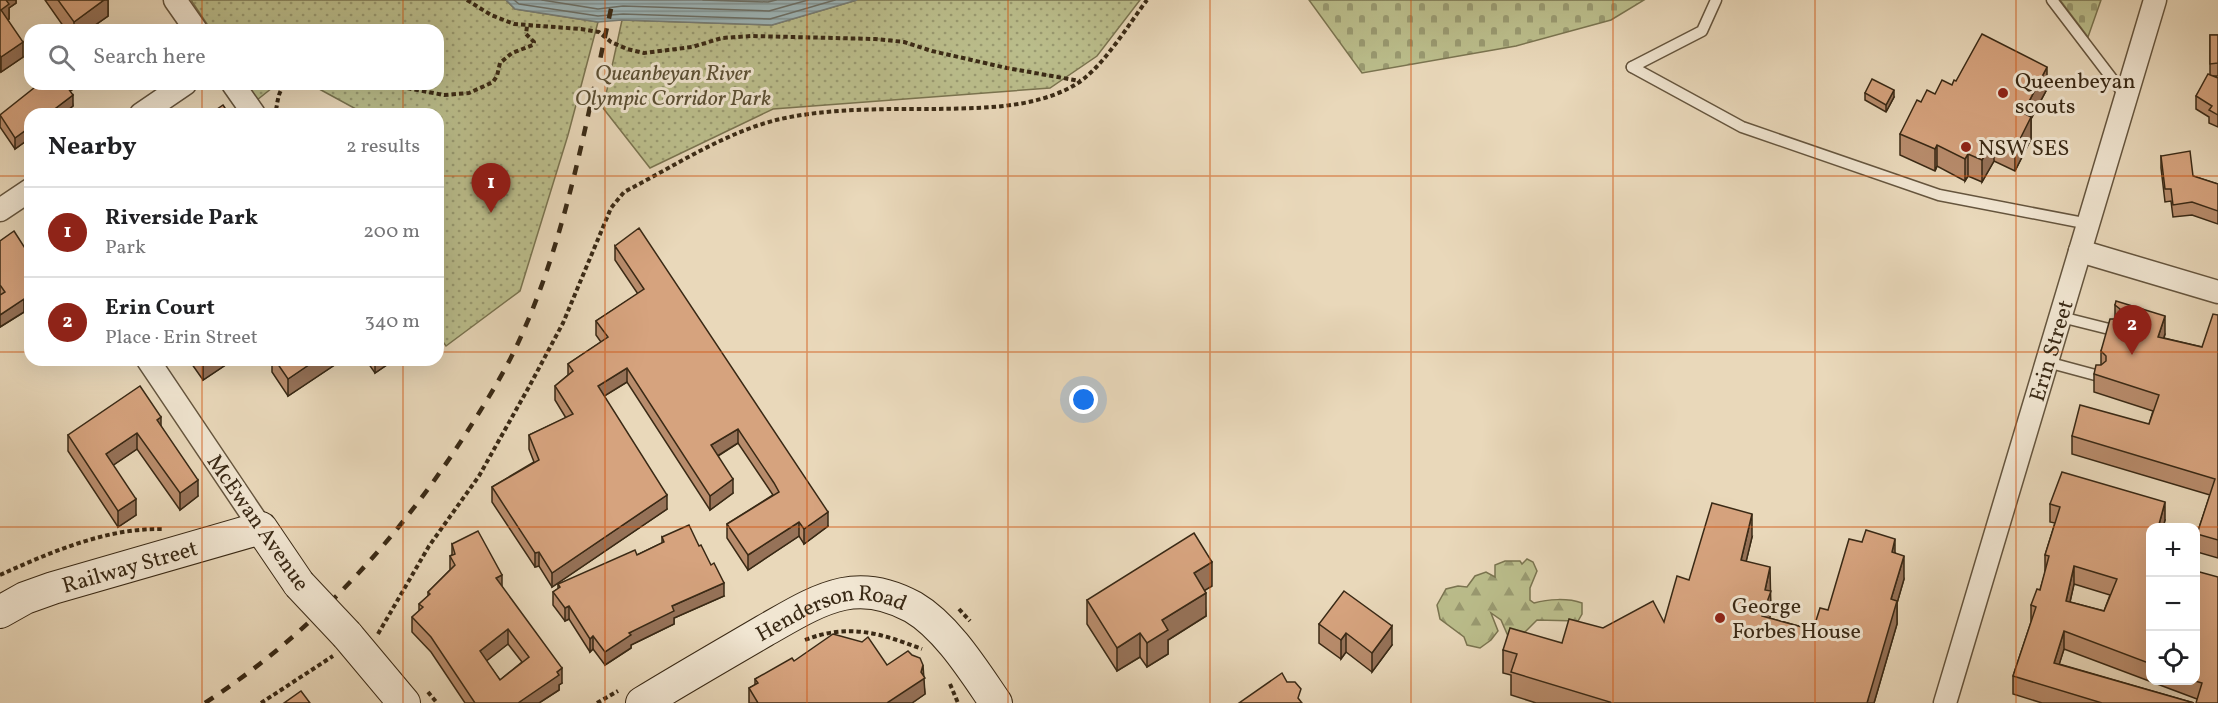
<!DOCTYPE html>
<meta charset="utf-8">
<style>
body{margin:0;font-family:Vollkorn,serif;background:#f6f6f6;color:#202124}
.controls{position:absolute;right:18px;bottom:18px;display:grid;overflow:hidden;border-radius:12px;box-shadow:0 6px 24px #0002}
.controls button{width:54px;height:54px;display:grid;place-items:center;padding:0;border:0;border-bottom:2px solid #e0e0e0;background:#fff;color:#202124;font:30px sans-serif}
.you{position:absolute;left:1084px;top:400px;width:21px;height:21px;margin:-15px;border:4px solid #fff;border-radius:50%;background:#1a73e8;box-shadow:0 0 0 9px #1a73e833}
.badge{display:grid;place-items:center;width:39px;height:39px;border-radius:50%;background:#8f2418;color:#fff;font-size:20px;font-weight:700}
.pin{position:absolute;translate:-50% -50px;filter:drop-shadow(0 2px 3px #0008)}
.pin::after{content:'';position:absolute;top:32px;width:21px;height:18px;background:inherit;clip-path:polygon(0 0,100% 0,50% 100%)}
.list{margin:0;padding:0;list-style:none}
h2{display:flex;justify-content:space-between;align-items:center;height:78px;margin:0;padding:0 24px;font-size:26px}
h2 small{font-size:20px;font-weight:400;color:#757577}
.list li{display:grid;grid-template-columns:39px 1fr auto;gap:18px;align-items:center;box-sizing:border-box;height:90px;padding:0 24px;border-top:2px solid #e0e0e0}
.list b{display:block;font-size:22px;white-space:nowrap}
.list p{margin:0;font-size:20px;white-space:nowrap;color:#757577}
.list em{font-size:20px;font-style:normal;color:#757577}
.icon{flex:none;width:33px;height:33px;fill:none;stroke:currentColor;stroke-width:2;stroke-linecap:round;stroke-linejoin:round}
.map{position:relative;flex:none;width:2218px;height:703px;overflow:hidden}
.search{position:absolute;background:#fff;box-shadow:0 6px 24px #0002;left:24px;top:24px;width:420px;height:66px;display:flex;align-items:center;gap:15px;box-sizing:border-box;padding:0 21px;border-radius:18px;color:#757577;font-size:22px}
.panel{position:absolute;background:#fff;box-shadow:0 6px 24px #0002;left:24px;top:108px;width:420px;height:258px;border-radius:18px}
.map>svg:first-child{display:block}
.grass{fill:url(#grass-dots);stroke:#7a7450;stroke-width:1.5}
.forest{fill:url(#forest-firs);stroke:#7a7450;stroke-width:1.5}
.cemetery{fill:url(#cemetery-stones);stroke:#7a7450;stroke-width:1.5}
.water{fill:url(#water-rules);stroke:#757e79;stroke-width:1.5}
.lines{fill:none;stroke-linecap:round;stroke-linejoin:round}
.shore{stroke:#6b7068;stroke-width:1.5}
.lane-casing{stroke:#65553e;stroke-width:13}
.street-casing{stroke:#65553e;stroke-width:25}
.secondary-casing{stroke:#392915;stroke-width:34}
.path{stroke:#392915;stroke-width:4;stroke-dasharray:4.5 3;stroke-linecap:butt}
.lane{stroke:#f1e6d2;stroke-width:10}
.street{stroke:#f1e6d2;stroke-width:22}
.secondary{stroke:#f1e6d2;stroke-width:32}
.rail{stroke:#392915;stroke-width:4.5;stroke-dasharray:10 10;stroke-linecap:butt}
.secondary-bridge-casing{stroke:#392915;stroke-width:34;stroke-linecap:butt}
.secondary-bridge{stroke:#f1e6d2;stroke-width:32}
.wall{fill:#b88c6c;stroke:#392915;stroke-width:1.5;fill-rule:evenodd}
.shaded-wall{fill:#967258;stroke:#392915;stroke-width:1.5}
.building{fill:#d6a37e;stroke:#392915;stroke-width:1.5;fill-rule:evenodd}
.grid{fill:none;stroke:#ce520d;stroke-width:1.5;stroke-opacity:0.55}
.poi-dot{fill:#8f2418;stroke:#f1e6d2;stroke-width:2}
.labels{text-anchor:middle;stroke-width:6;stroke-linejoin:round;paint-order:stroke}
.park-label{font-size:22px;font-style:italic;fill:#5a4e33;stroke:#f1e6d2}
.poi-label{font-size:22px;fill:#392915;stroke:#f1e6d2;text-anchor:start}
.street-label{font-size:22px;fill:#392915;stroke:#f1e6d2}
</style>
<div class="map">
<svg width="2218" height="703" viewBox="0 0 2218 703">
<defs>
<pattern id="grass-dots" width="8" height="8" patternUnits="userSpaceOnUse" patternTransform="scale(1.5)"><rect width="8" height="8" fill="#bbbe8c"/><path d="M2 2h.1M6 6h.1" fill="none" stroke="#999a71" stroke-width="1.8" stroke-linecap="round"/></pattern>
<pattern id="forest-firs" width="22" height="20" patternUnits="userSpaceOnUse" patternTransform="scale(1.5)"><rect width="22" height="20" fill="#bbbe8c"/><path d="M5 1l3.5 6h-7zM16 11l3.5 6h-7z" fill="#999a71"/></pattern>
<pattern id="cemetery-stones" width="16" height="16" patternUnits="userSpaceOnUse" patternTransform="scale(1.5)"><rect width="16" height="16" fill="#bbbe8c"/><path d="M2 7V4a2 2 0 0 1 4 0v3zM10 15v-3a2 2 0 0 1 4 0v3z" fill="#999a71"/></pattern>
<pattern id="water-rules" width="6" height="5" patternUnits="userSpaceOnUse" patternTransform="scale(1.5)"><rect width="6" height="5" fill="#9db7bb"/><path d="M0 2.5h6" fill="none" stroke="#819597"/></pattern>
</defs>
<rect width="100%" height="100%" fill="#e9d8ba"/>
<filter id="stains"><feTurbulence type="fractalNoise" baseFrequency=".00333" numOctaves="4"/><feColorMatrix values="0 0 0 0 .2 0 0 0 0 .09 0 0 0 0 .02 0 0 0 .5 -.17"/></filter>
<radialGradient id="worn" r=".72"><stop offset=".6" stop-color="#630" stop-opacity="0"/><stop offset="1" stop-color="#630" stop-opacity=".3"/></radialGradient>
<!-- grass -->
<g class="grass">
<path d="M 191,0 L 506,0 L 515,9 L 598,22 L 568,135 L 520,291 L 446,346 L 438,335 L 438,114 L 365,114 L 310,84 L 438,84 L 438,30 L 211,30 Z"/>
<path d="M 857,0 L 1140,0 L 1097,56 L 1050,88 L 773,109 L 650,168 L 603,108 L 622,20 L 772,25 Z"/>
<path d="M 247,84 L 277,84 L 257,100 Z"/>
</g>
<!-- forest -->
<path class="forest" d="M 1527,559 L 1533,562 L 1537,571 L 1530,588 L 1530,600 L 1534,603 C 1548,599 1568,598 1582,603 L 1582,614 L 1578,621 L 1537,620 L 1519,638 L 1508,636 L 1501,620 L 1491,613 L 1498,631 L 1491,640 L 1480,648 L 1467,645 L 1464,637 L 1440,619 L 1437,605 L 1446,589 L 1458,586 L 1467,587 L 1475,576 L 1486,572 L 1495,577 L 1495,565 L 1505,561 L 1520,561 L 1522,564 Z"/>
<!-- cemetery -->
<g class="cemetery">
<path d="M 1309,0 L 1644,0 L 1611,20 L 1516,46 L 1362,73 Z"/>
<path d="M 2060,0 L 2101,0 L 2088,37 Z"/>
</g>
<!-- water -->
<path class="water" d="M 506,0 L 857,0 L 772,25 L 622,20 L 598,22 L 515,9 Z"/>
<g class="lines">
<!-- shore -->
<g class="shore">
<path d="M 514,0 L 519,4 L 598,16 L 623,14 L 770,19 L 835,0"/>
<path d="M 542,0 L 598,9 L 623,6 L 769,11 L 808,0"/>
<path d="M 703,0 L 768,2 L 776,0"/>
</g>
<!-- lane casing -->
<g class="lane-casing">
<g id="lane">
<path d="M 2052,0 L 2126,97"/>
<path d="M 1632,67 L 1742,127 L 1939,195 L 2089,224"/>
<path d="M 1632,67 L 1702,31 L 1716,0"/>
<path d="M 2061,317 L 2113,330"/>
<path d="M 2047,362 L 2099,376"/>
</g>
</g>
<!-- street casing -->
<g class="street-casing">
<g id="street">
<path d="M 175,0 L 196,30"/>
<path d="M 233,84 L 254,114"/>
<path d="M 141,114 L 185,84"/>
<path d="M 0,210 L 30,190"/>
<path d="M 2080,251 L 2218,292"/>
<path d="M 148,360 L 261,528"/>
<path id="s1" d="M 1945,703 L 2155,0"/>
</g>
</g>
<!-- secondary casing -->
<g class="secondary-casing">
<g id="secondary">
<path id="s2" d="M 0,612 L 25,598 L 53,588 L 261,528 L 299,584"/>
<path d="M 347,635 L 404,703"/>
<path id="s3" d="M 642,703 C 683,678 723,655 764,631 C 789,617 815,600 843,594 C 867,589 891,595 913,607 C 947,627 974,671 996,703"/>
</g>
</g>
<!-- path -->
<g class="path">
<path d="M 467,0 L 491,15 L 514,24 L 581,29 L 599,32 L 611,42 L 627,49 L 644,53 L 692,47 L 722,38 L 752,36 L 875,39 L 904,42 L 932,51 L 1007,68 L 1080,81"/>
<path d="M 385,84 L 444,95 L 469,93 L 493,82 L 497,76 L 500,63 L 512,53 L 533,45 L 534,42 L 526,34 L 527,26"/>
<path d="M 276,110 C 278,100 278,91 286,84"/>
<path d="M 0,575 C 51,552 106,528 162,529"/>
<path d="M 959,609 L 970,621"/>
<path d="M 378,634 L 429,546 L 479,476 L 530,385 L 563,323 L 611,208 L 624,192 C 673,167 722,134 776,120 C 827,108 883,109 935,109 C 980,108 1032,109 1073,86 C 1101,71 1128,25 1147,0"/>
<path d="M 805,640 C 848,623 880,633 922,649"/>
<path d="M 950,684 L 958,703"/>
<path d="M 428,692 L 437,703"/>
<path d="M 261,703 L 333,656"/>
<path d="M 597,703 L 618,691"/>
</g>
<!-- lane -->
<use href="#lane" class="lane"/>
<!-- street -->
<use href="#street" class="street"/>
<!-- secondary -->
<use href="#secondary" class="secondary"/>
<!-- rail -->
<path class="rail" d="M 205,703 C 311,634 397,541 465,435 C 486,402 507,369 523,332 C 569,228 588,111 613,0"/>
<!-- secondary-bridge casing -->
<g class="secondary-bridge-casing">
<path id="secondary-bridge" d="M 299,584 L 347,635"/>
</g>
<!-- secondary-bridge -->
<use href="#secondary-bridge" class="secondary-bridge"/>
</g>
<!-- wall -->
<g class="wall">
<path d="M 0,0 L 16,0 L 16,3 L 9,8 L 9,19 L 8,20 L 23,57 L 1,72 L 0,70 Z"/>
<path d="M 45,0 L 108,0 L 108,16 L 88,30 L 66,30 Z"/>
<path d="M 2210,35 L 2218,35 L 2218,76 L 2213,76 L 2218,78 L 2218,127 L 2209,123 L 2209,117 L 2196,109 L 2196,96 L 2210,75 Z"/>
<path d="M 1956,81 L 2047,89 L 2031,119 L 2031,139 L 2015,171 L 1994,161 L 1982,182 L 1968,176 L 1965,181 L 1937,166 L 1935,171 L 1900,155 L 1900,134 L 1921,102 L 1952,85 Z"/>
<path d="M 80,84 L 80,85 L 70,91 L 73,106 L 63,114 L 30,114 L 30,138 L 15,149 L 0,127 L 0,115 Z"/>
<path d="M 1865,93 L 1894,97 L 1886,112 L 1865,100 Z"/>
<path d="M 2161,156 L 2193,176 L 2218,184 L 2218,224 L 2192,215 L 2173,217 L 2171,201 L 2165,202 L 2161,168 Z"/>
<path d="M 0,241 L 30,256 L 30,321 L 24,312 L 0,327 Z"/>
<path d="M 615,246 L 828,526 L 804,544 L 799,536 L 748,570 L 727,538 L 727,524 L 773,495 L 738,443 L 718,456 L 733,493 L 710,510 L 627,382 L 604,396 L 667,509 L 552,587 L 539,566 L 535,567 L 492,502 L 492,487 L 534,462 L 529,449 L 529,435 L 566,418 L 555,400 L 555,386 L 568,375 L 568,364 L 601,342 L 596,335 L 596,321 L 638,294 L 615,260 Z"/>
<path d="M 2115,305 L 2165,334 L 2164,338 L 2202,347 L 2218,315 L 2218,558 L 2197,552 L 2197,534 L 2210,495 L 2072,454 L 2072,436 L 2149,424 L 2153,411 L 2094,392 L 2094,374 L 2101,365 L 2101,351 L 2115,319 Z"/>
<path d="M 189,360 L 233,360 L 203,380 Z"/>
<path d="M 272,360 L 342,360 L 288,396 L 272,372 Z"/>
<path d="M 366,360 L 388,360 L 388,364 L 375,373 Z"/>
<path d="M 161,426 L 198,496 L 180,510 L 137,449 L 113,465 L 136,515 L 118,527 L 68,451 L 68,435 Z"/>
<path d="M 2050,504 L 2165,520 L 2163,528 L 2151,528 L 2151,681 L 2196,681 L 2218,577 L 2218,703 L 2197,699 L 2064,649 L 2059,664 L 2194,703 L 2042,703 L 2013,694 L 2013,676 L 2031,622 L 2031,605 L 2040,590 L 2045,573 L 2045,555 L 2055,523 L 2050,522 ZM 2074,584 L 2110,595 L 2104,611 L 2070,602 Z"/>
<path d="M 662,537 L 724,596 L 674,618 L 674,624 L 631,645 L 631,648 L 605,665 L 593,649 L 590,652 L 569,619 L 565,621 L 553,605 L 553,592 L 558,589 L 558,584 L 637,555 L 662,543 Z"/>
<path d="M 1752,537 L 1746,561 L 1770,591 L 1771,614 L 1769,618 L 1813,630 L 1828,610 L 1895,553 L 1904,579 L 1897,603 L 1897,624 L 1874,703 L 1536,703 L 1511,695 L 1511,675 L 1503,673 L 1503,650 L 1562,643 L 1603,628 L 1664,622 L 1689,580 Z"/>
<path d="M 452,544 L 502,587 L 562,683 L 559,685 L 559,690 L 539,703 L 465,703 L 431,652 L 412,632 L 412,617 L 419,611 L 419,604 L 428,596 L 428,592 L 450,570 L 450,556 L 452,555 ZM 508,644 L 522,662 L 500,680 L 486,661 Z"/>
<path d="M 1212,586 L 1204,590 L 1206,616 L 1168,640 L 1168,654 L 1147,667 L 1140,657 L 1117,671 L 1087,624 L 1087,600 Z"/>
<path d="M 1319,624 L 1392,645 L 1372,672 L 1346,652 L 1341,659 L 1319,643 Z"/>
<path d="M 794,661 L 887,665 L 923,676 L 925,694 L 912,703 L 749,703 L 749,688 L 755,685 L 755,679 Z"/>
</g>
<!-- shaded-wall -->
<g class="shaded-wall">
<path d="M 3,0 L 16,0 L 16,3 L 9,8 L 9,19 L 1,26 L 1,10 Z"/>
<path d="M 104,0 L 108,0 L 108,16 L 88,30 L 74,30 L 74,22 Z"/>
<path d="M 23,42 L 23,57 L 1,72 L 1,57 Z"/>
<path d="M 2047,67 L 2047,89 L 2031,119 L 2031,139 L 2015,171 L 2015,149 L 2023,113 Z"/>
<path d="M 64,84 L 80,84 L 80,85 L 64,94 Z"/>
<path d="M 1894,90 L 1894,97 L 1886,112 L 1886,105 Z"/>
<path d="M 73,95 L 73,106 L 63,114 L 48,114 Z"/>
<path d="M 30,127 L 30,138 L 15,149 L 15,138 Z"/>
<path d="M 1994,139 L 1994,161 L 1982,182 L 1982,160 Z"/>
<path d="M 1937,145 L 1937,166 L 1935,171 L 1935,149 Z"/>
<path d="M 1968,154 L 1968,176 L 1965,181 L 1965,159 Z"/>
<path d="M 24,299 L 24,312 L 0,327 L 0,315 Z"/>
<path d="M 2165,316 L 2165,334 L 2158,355 L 2158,337 Z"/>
<path d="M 203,360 L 233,360 L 203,380 Z"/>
<path d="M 316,360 L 342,360 L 288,396 L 288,379 Z"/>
<path d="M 375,360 L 388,360 L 388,364 L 375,373 Z"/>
<path d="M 627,368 L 627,382 L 598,400 L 598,386 Z"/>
<path d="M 161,417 L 161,433 L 157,420 Z"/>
<path d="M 738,429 L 738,443 L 711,460 L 711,445 Z"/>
<path d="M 137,433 L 137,449 L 106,470 L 106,454 Z"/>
<path d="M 733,479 L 733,493 L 710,510 L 710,496 Z"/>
<path d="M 198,480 L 198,496 L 180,510 L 180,493 Z"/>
<path d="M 667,495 L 667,509 L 552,587 L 552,573 Z"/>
<path d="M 136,499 L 136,515 L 118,527 L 118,511 Z"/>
<path d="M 2165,502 L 2165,520 L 2163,528 L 2158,528 Z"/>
<path d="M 828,512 L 828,526 L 804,544 L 804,529 Z"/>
<path d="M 1752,514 L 1752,537 L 1741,583 L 1741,560 Z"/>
<path d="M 799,522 L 799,536 L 748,570 L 748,555 Z"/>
<path d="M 1895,539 L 1895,562 L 1892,552 Z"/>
<path d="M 539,552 L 539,566 L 535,567 L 535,553 Z"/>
<path d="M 1904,556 L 1904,579 L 1897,603 L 1897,624 L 1874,703 L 1867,703 L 1891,599 Z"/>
<path d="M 1212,562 L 1212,586 L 1194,597 L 1194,573 Z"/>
<path d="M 2074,566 L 2074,584 L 2066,619 L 2066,601 Z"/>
<path d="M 1770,567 L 1771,614 L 1762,639 L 1762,616 L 1765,590 Z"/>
<path d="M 502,575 L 502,590 L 496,578 Z"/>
<path d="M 724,583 L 724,596 L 674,618 L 674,624 L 631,645 L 631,648 L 605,665 L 605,652 L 629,633 L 672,606 Z"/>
<path d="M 1206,593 L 1206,616 L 1168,640 L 1168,654 L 1147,667 L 1147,643 L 1162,620 Z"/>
<path d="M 569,606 L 569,619 L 565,621 L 565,608 Z"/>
<path d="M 1392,626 L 1392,645 L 1372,672 L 1372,653 Z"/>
<path d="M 508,629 L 508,644 L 480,666 L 480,651 Z"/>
<path d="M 2064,631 L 2064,649 L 2054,681 L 2054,663 Z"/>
<path d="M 1140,633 L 1140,657 L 1117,671 L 1117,648 Z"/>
<path d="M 1346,633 L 1346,652 L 1341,659 L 1341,640 Z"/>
<path d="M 593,636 L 593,649 L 590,652 L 590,639 Z"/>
<path d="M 923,665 L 925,694 L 912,703 L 887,703 L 921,672 Z"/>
<path d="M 562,668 L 562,683 L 559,685 L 559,690 L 539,703 L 518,703 Z"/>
</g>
<!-- building -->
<g class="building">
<path d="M 0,0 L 6,0 L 9,4 L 1,10 L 23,42 L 1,57 L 0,55 Z"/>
<path d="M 58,0 L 104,0 L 74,22 Z"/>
<path d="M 1982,34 L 2047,67 L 2023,113 L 2031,117 L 2015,149 L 1994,139 L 1982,160 L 1968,154 L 1965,159 L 1937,145 L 1935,149 L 1900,134 L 1917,100 L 1921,102 L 1927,90 L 1935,94 L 1942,80 L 1952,85 L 1954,80 L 1956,81 Z"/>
<path d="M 2210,35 L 2218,35 L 2218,63 L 2210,64 Z"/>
<path d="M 2208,74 L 2218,78 L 2218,115 L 2209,110 L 2212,106 L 2196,96 Z"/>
<path d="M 1872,79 L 1894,90 L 1886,105 L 1865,93 Z"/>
<path d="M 39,84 L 65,84 L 73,95 L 48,114 L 30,114 L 30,127 L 15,138 L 0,115 Z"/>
<path d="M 223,105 L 229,114 L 210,114 Z"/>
<path d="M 2190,151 L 2193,176 L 2218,184 L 2218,211 L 2192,202 L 2173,205 L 2171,189 L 2165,189 L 2161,156 Z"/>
<path d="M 639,228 L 828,512 L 804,529 L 799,522 L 748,555 L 727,524 L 779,492 L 774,483 L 738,429 L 711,445 L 733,479 L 710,496 L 627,368 L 598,386 L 667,495 L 552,573 L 539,552 L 535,553 L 492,487 L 539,460 L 529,435 L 573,414 L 555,386 L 573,371 L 568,364 L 608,337 L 596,321 L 644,289 L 615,246 Z"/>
<path d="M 14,231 L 30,256 L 30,308 L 24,299 L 0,315 L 0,295 L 5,292 L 0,285 L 0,241 Z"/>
<path d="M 2116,301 L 2165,316 L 2158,337 L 2202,347 L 2213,314 L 2218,315 L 2218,540 L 2197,534 L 2215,479 L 2072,436 L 2080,405 L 2149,424 L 2159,395 L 2094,374 L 2096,365 L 2101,365 L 2106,361 L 2106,356 L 2101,351 L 2110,319 L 2116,319 L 2120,314 L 2120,309 L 2115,305 Z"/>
<path d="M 275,360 L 316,360 L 288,379 Z"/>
<path d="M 140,386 L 161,417 L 157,420 L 198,480 L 180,493 L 137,433 L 106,454 L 136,499 L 118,511 L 68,435 Z"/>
<path d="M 2062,472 L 2165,502 L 2158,528 L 2151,528 L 2151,551 L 2149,556 L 2151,556 L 2151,664 L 2064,631 L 2054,663 L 2194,703 L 2102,703 L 2013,676 L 2036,607 L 2031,605 L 2037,589 L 2040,590 L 2049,556 L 2045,555 L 2060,507 L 2050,504 ZM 2074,566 L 2117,579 L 2104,611 L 2066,601 Z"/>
<path d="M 1712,503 L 1752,514 L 1741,560 L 1770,567 L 1765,590 L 1771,591 L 1762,616 L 1813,630 L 1820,608 L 1828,610 L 1849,539 L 1862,542 L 1866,530 L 1895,539 L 1892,552 L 1904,556 L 1891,599 L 1897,601 L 1867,703 L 1609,703 L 1610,702 L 1511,672 L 1517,654 L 1503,650 L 1510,628 L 1562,643 L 1569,619 L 1603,628 L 1653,601 L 1664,622 L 1677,576 L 1689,580 Z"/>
<path d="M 689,525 L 699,546 L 701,545 L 711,565 L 714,563 L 724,583 L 672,606 L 674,611 L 629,633 L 631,635 L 605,652 L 593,636 L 590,639 L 569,606 L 565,608 L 553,592 L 560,587 L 558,584 L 635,550 L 637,555 L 664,542 L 662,537 Z"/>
<path d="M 478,531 L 502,575 L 496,578 L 562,668 L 557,672 L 559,675 L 518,703 L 475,703 L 431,637 L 412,617 L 423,607 L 419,604 L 430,594 L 428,592 L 455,565 L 450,556 L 455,554 L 452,544 ZM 508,629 L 529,657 L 500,680 L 480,651 Z"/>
<path d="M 1194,533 L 1212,562 L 1194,573 L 1206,593 L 1162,620 L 1168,630 L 1147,643 L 1140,633 L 1117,648 L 1087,600 Z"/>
<path d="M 2196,571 L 2218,577 L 2218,703 L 2196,703 L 2202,683 L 2195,681 L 2196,681 Z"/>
<path d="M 1344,591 L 1392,626 L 1372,653 L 1346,633 L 1341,640 L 1319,624 Z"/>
<path d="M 833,634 L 862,642 L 868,637 L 887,665 L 908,651 L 912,655 L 920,658 L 923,665 L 921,672 L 925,678 L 887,703 L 758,703 L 749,688 L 758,683 L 755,679 L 792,658 L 794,661 Z"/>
<path d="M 1282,673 L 1287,682 L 1295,682 L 1301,689 L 1298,698 L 1302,703 L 1239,703 Z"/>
<path d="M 301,691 L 310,703 L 284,703 Z"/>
</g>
<!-- grid -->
<path class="grid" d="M 202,0 L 202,30M 403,0 L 403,30M 605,0 L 605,703M 807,0 L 807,703M 1008,0 L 1008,703M 1210,0 L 1210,703M 1411,0 L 1411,703M 1613,0 L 1613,703M 1815,0 L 1815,703M 2016,0 L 2016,703M 202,84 L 202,114M 403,84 L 403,114M 0,176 L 30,176M 438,176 L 2218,176M 0,352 L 30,352M 438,352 L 2218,352M 202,360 L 202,703M 403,360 L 403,703M 0,527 L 2218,527"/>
<!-- markers -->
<g class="poi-dot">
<circle cx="2003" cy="93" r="6"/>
<circle cx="1966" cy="147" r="6"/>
<circle cx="1720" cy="618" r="6"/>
</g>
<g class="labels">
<!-- park labels -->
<g class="park-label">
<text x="673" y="80">Queanbeyan River<tspan x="673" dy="25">Olympic Corridor Park</tspan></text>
</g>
<!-- poi labels -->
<g class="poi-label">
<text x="2015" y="88">Queenbeyan<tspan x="2015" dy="25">scouts</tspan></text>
<text x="1978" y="155">NSW SES</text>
<text x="1732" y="613">George<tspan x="1732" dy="25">Forbes House</tspan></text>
</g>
<!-- street labels -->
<g class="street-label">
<text dy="8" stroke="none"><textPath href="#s1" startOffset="368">Erin Street</textPath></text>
<text transform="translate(259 522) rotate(55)" y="8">McEwan Avenue</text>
<text dy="8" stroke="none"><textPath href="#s2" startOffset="138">Railway Street</textPath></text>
<text dy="8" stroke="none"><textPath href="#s3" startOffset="214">Henderson Road</textPath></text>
</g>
</g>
<rect width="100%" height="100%" filter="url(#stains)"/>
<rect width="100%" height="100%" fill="url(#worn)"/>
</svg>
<div class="controls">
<button>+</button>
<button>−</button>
<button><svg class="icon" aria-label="locate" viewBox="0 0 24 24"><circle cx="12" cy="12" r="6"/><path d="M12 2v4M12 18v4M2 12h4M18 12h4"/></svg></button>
</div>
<div class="you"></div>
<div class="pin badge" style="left:491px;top:213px">1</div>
<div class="pin badge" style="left:2132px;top:355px">2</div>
<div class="search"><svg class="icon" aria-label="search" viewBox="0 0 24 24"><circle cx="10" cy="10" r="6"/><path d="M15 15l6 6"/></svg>Search here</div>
<section class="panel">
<h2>Nearby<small>2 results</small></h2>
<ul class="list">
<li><span class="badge">1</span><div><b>Riverside Park</b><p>Park</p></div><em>200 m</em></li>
<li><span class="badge">2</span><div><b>Erin Court</b><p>Place · Erin Street</p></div><em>340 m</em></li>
</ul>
</section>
</div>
